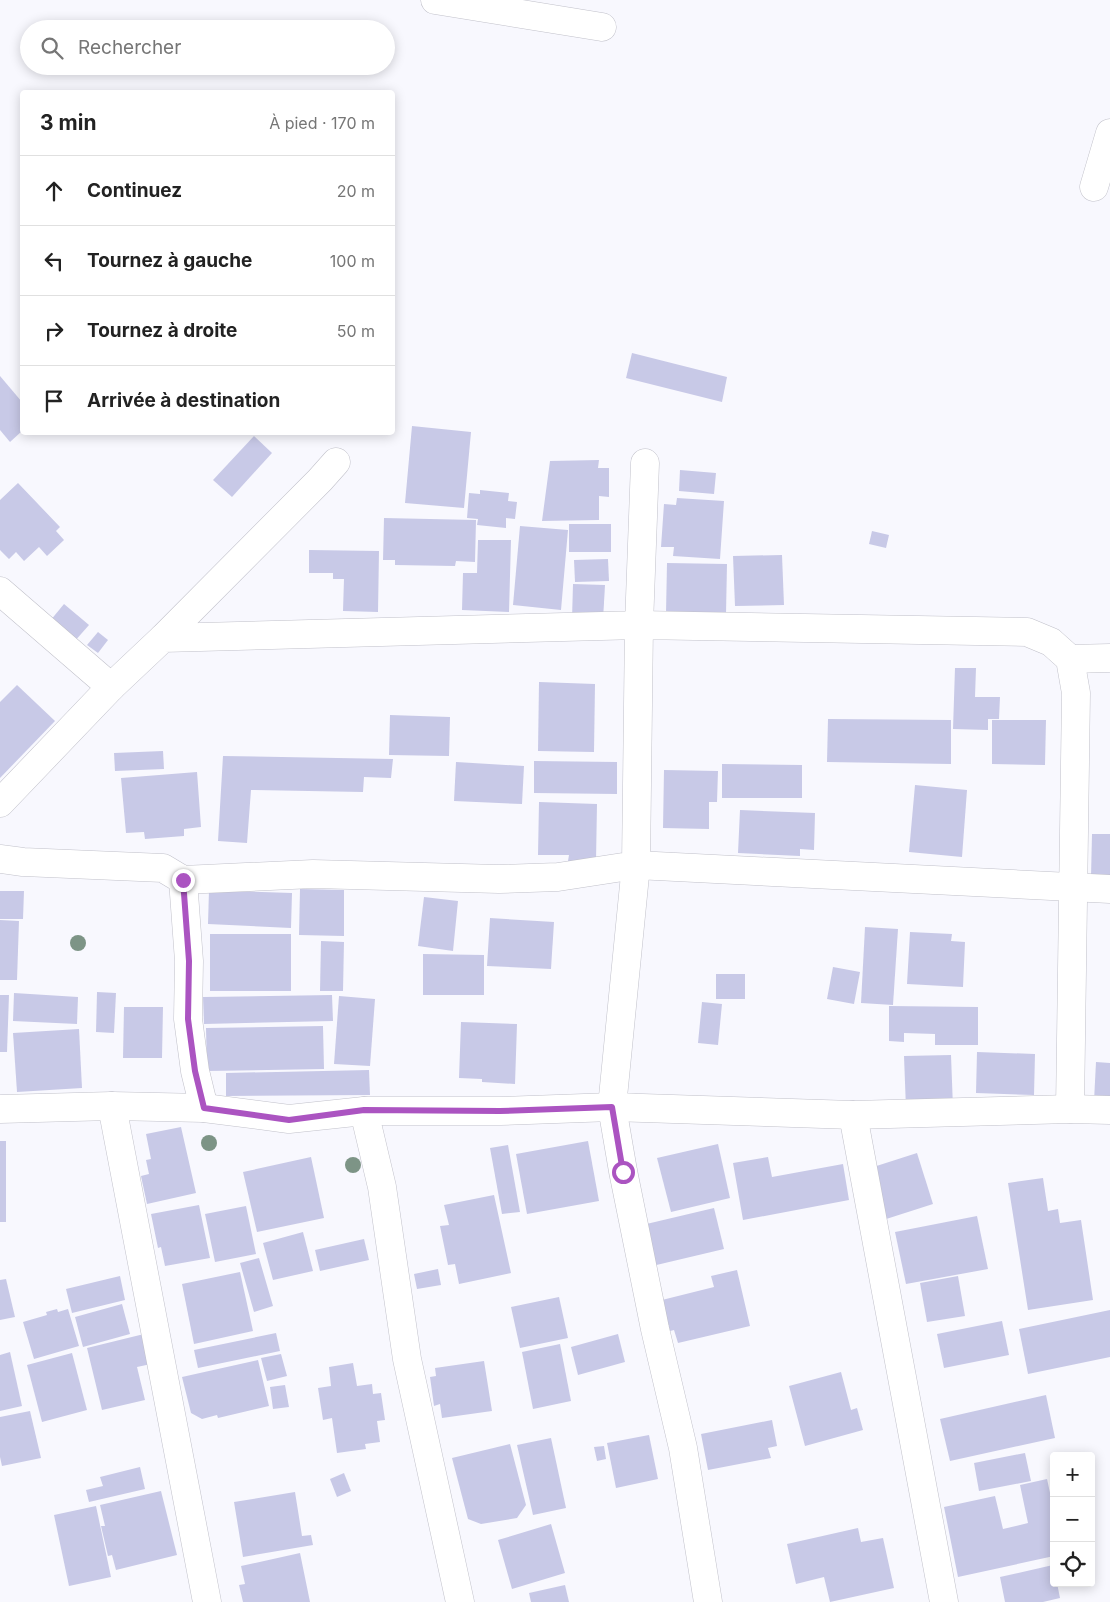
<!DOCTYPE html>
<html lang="fr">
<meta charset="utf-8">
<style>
body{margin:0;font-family:Inter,sans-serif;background:#f2f2f2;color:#222}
.controls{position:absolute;right:15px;bottom:15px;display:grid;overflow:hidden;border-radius:5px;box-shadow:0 2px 12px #0003}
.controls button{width:45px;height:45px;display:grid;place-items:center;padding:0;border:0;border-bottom:1px solid #e0e0e0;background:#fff;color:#222;font:25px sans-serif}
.stop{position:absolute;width:15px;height:15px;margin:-11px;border:4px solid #ab54c1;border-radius:50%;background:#fff}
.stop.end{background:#ab54c1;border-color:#fff;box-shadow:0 1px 5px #0008}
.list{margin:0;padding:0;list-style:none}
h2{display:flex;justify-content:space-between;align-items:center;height:65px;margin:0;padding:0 20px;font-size:21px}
h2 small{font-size:16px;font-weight:400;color:#767676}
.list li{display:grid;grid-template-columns:32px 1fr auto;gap:15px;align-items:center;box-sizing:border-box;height:70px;padding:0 20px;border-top:1px solid #e0e0e0}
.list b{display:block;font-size:19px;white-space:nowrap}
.list em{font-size:16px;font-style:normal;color:#767676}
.icon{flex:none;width:28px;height:28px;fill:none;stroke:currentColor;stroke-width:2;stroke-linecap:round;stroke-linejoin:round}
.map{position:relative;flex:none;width:1110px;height:1602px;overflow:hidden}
.search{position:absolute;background:#fff;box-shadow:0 2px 12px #0003;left:20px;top:20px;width:375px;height:55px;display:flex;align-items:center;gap:12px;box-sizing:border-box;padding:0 18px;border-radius:28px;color:#767676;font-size:19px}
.panel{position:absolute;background:#fff;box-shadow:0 2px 12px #0003;left:20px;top:90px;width:375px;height:345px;border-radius:5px}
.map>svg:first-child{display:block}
.building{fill:#c8c9e7}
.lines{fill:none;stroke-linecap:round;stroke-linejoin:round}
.street-casing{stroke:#c1c1ca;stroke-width:29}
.street{stroke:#fff;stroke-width:28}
.tree{fill:#7d9486}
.route{stroke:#ab54c1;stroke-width:6}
</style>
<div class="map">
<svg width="1110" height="1602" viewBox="0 0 1110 1602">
<rect width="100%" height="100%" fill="#f8f8fe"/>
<!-- building -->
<g class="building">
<path d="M 632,353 L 727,377 L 722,402 L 626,378 Z"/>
<path d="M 0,376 L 22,402 L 22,431 L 10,442 L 0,430 Z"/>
<path d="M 412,426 L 471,432 L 464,508 L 405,503 Z"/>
<path d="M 254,436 L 272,453 L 232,497 L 213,480 Z"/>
<path d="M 599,460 L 598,468 L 609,468 L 609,497 L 599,496 L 599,520 L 542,521 L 550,461 Z"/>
<path d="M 680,470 L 716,473 L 714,494 L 679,491 Z"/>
<path d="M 18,483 L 60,527 L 56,531 L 64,540 L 47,556 L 39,547 L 24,561 L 16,552 L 9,559 L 0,550 L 0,500 Z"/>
<path d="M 480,490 L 509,493 L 508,501 L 517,502 L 515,519 L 506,518 L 506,528 L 477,525 L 478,519 L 467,518 L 469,493 L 480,494 Z"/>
<path d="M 677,498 L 724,501 L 720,559 L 673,556 L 674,547 L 661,547 L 664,504 L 676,505 Z"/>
<path d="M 384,518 L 476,520 L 475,562 L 456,561 L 455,566 L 395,565 L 395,560 L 383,560 Z"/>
<rect x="569" y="524" width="42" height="28"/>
<path d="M 520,526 L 568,530 L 561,610 L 513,605 Z"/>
<path d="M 872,531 L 889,535 L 886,548 L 869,544 Z"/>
<path d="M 478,540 L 511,540 L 509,612 L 462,610 L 463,573 L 477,573 Z"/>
<path d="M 309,550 L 379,551 L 378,612 L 343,611 L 344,579 L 333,579 L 333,573 L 309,573 Z"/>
<path d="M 782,555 L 784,605 L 735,606 L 733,556 Z"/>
<path d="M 608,559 L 609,581 L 575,582 L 574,560 Z"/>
<path d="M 667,563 L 727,564 L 726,614 L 666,613 Z"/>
<path d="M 573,584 L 605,585 L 603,620 L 572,619 Z"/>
<path d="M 64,604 L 89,625 L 74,642 L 50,621 Z"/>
<path d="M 98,632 L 108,640 L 98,653 L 87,645 Z"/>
<path d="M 955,668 L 976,668 L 975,697 L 1000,697 L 999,719 L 988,719 L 988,730 L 953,729 Z"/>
<path d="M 539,682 L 595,684 L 594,752 L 538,751 Z"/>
<path d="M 17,685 L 55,721 L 0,778 L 0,702 Z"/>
<path d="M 390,715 L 450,717 L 449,756 L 389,755 Z"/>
<path d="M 828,719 L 951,720 L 951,764 L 827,762 Z"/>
<path d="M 992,720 L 1046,720 L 1045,765 L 992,764 Z"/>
<path d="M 163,751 L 164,769 L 115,771 L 114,753 Z"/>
<path d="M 223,756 L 393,759 L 391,778 L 364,777 L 363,792 L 251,790 L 247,843 L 218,841 Z"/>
<path d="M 534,761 L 617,762 L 617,794 L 534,793 Z"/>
<path d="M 456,762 L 524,766 L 522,804 L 454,801 Z"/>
<path d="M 722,764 L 802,765 L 802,798 L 722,798 Z"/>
<path d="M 664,770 L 718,771 L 717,802 L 709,802 L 709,829 L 663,828 Z"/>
<path d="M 197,772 L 201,827 L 184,829 L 184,836 L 145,839 L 144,832 L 126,833 L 121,778 Z"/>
<path d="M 915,785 L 967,790 L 962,857 L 909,852 Z"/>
<path d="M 539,802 L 597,804 L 596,861 L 568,861 L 569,855 L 538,855 Z"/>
<path d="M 740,810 L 815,813 L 814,850 L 800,849 L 800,856 L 738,853 Z"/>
<path d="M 1092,834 L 1110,834 L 1110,878 L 1091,877 Z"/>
<path d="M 300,889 L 344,890 L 344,936 L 299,935 Z"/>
<path d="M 209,890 L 292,893 L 291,928 L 208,924 Z"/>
<path d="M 0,891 L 24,891 L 23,919 L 0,919 Z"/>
<path d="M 424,897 L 458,901 L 453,951 L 418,946 Z"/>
<path d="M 490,918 L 554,922 L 551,969 L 487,966 Z"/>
<path d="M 0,920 L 19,921 L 17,980 L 0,980 Z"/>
<path d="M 865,927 L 898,929 L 893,1005 L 861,1003 Z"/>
<path d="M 910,932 L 952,934 L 951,941 L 965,942 L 963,987 L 907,984 Z"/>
<rect x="210" y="934" width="81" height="57"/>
<path d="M 321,941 L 344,942 L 343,991 L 320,991 Z"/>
<path d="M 423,954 L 484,955 L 484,995 L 423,995 Z"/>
<path d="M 833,967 L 860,972 L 854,1004 L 827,999 Z"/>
<rect x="716" y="974" width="29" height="25"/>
<path d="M 97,992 L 116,993 L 114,1033 L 96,1032 Z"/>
<path d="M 14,993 L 78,997 L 77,1024 L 13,1021 Z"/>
<path d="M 0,995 L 9,995 L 7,1052 L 0,1052 Z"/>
<path d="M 332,995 L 333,1021 L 204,1024 L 203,997 Z"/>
<path d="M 339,996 L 375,999 L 370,1066 L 334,1064 Z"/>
<path d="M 702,1002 L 722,1004 L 718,1045 L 698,1043 Z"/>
<path d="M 889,1006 L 978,1007 L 978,1045 L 935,1045 L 935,1034 L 904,1033 L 904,1042 L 889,1041 Z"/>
<path d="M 124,1007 L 163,1007 L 162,1058 L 123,1058 Z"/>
<path d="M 461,1022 L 517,1024 L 515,1084 L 482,1082 L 482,1079 L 459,1078 Z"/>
<path d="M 323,1026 L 324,1069 L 207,1071 L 206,1028 Z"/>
<path d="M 79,1029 L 82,1088 L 17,1092 L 13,1033 Z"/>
<path d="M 977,1052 L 1035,1054 L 1034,1095 L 976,1093 Z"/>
<path d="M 951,1055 L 953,1108 L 906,1109 L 904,1056 Z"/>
<path d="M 1096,1062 L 1110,1063 L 1110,1101 L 1094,1101 Z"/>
<path d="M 369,1070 L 370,1095 L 226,1096 L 226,1073 Z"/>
<path d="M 181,1127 L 196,1193 L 147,1204 L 141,1176 L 149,1174 L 146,1160 L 151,1159 L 146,1134 Z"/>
<rect x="0" y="1141" width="6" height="81"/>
<path d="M 588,1141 L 599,1201 L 527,1214 L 516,1154 Z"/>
<path d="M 718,1144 L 730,1198 L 671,1212 L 657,1158 Z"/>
<path d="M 508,1145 L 520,1212 L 502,1214 L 490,1148 Z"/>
<path d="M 917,1153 L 933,1204 L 880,1221 L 864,1170 Z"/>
<path d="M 311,1157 L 324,1218 L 257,1232 L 243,1172 Z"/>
<path d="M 768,1157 L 772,1177 L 843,1164 L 849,1200 L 743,1220 L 733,1163 Z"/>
<path d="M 1043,1178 L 1048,1211 L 1058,1209 L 1060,1223 L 1081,1220 L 1093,1300 L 1028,1310 L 1008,1183 Z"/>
<path d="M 494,1195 L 511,1273 L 459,1284 L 455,1264 L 448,1265 L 440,1226 L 449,1225 L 444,1205 Z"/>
<path d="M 199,1205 L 210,1258 L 165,1266 L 161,1247 L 158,1248 L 151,1214 Z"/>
<path d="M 246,1206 L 256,1254 L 215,1262 L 205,1214 Z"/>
<path d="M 714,1208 L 724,1249 L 648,1267 L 638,1226 Z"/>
<path d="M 977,1216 L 988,1269 L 906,1284 L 895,1232 Z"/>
<path d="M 303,1232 L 313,1271 L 273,1280 L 263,1243 Z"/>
<path d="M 364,1239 L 369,1260 L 320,1271 L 315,1250 Z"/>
<path d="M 259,1258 L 273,1306 L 254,1312 L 240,1263 Z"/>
<path d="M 438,1269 L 441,1285 L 417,1289 L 414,1274 Z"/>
<path d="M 737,1270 L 750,1326 L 678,1343 L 674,1330 L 666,1332 L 658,1301 L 714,1287 L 711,1276 Z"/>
<path d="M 240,1272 L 253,1331 L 194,1344 L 182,1284 Z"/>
<path d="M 120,1276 L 125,1300 L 72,1313 L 66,1289 Z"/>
<path d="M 958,1276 L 965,1316 L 927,1322 L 920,1283 Z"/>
<path d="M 6,1279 L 15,1317 L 0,1320 L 0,1280 Z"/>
<path d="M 559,1297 L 568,1338 L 520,1348 L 511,1307 Z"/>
<path d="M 122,1304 L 130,1334 L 83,1347 L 75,1317 Z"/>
<path d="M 57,1309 L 58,1312 L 68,1309 L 79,1346 L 34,1359 L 23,1322 L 47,1315 L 46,1312 Z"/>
<path d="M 1110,1310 L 1110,1357 L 1028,1374 L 1019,1329 Z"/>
<path d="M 1002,1321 L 1009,1355 L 944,1368 L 937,1334 Z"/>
<path d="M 276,1333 L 280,1351 L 198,1368 L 194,1350 Z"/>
<path d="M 144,1334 L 151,1364 L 137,1367 L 145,1400 L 102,1410 L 87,1348 Z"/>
<path d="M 618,1334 L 625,1362 L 578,1375 L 571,1347 Z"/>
<path d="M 560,1344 L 571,1401 L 533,1409 L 522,1352 Z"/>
<path d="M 10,1352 L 22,1406 L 0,1411 L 0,1355 Z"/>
<path d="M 72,1353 L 87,1410 L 42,1422 L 27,1365 Z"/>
<path d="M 281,1354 L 287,1376 L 267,1381 L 261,1358 Z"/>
<path d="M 258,1360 L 269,1406 L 218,1418 L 217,1415 L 202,1419 L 191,1413 L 182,1377 Z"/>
<path d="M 484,1361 L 492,1411 L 442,1418 L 440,1404 L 434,1406 L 430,1377 L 436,1376 L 435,1368 Z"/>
<path d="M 353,1363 L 357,1386 L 372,1384 L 373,1394 L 381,1393 L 385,1420 L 377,1421 L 380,1442 L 365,1444 L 366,1449 L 337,1453 L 332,1418 L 323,1420 L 318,1388 L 331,1386 L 329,1367 Z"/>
<path d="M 841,1372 L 851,1410 L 857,1408 L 863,1430 L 805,1446 L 789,1386 Z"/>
<path d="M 285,1385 L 289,1407 L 273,1409 L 270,1387 Z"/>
<path d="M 1046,1395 L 1055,1438 L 950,1461 L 940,1419 Z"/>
<path d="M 30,1411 L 41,1458 L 2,1466 L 0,1457 L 0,1417 Z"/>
<path d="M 772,1420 L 777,1446 L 768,1448 L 771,1458 L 708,1470 L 701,1434 Z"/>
<path d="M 649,1435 L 658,1479 L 616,1488 L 607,1443 Z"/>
<path d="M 551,1438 L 566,1508 L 533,1515 L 517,1445 Z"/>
<path d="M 510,1444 L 526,1505 L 517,1518 L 481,1524 L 468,1519 L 452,1458 Z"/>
<path d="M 604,1446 L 606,1459 L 597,1461 L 594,1447 Z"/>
<path d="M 1025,1453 L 1031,1481 L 979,1491 L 974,1463 Z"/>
<path d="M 140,1467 L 145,1489 L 89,1502 L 86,1490 L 103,1486 L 100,1477 Z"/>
<path d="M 344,1473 L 351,1491 L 337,1497 L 330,1479 Z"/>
<path d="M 1047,1479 L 1054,1511 L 1054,1556 L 958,1577 L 944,1507 L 995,1496 L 1003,1529 L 1028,1523 L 1020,1485 Z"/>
<path d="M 161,1491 L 177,1555 L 116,1570 L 112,1555 L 108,1556 L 101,1526 L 105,1526 L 100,1505 Z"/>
<path d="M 295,1492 L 302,1536 L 311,1535 L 313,1545 L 243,1557 L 234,1502 Z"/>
<path d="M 96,1506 L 111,1577 L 69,1586 L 54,1515 Z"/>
<path d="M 551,1524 L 565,1573 L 512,1589 L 498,1540 Z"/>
<path d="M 858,1528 L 861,1542 L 883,1538 L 894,1588 L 830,1602 L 824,1577 L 796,1584 L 787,1544 Z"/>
<path d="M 300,1553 L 310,1602 L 243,1602 L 239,1585 L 245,1584 L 241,1566 Z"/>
<path d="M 1053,1565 L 1054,1583 L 1057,1583 L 1060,1598 L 1043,1602 L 1005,1602 L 1000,1577 Z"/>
<path d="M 565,1585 L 569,1602 L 531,1602 L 529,1593 Z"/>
</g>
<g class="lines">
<!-- street casing -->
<g class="street-casing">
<g id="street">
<path d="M 435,0 L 602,27"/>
<path d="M 1094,187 L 1110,133"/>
<path d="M 0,591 L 111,687"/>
<path d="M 163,638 L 320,480 L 336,462"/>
<path d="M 1070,659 L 1110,658"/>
<path d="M 0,803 L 111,687 L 163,638 L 639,625 L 645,463"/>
<path d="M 0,859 L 23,862 L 163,868 L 183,880 L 313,874 L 499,879 L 558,877 L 636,865 L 639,625 L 1027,632 L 1051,642 L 1070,659 L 1076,693 L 1070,1109"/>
<path d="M 183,880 L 189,961 L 188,1019 L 195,1071 L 204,1108"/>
<path d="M 1110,889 L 636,865 L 612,1107 L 853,1115 L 1070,1109 L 1110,1110"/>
<path d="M 112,1106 L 207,1602"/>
<path d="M 0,1109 L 112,1106 L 204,1108 L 289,1119 L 364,1111 L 500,1111 L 612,1107 L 623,1171 L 655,1329 L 683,1448 L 708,1602"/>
<path d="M 364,1111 L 382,1187 L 407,1359 L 460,1602"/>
<path d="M 853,1115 L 944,1602"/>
</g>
</g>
<!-- street -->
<use href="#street" class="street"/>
</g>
<!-- trees -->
<g class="tree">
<circle cx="78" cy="943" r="8"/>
<circle cx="209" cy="1143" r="8"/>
<circle cx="353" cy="1165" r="8"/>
</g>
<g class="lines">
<!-- route -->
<path class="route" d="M 183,880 L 189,961 L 188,1019 L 195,1071 L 204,1108 L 289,1120 L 364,1110 L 500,1111 L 612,1107 L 623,1172"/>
</g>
</svg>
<div class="controls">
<button>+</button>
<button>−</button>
<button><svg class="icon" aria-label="locate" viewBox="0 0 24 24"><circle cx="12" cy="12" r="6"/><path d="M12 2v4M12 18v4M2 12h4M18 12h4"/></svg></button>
</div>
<div class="stop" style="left:623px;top:1172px"></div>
<div class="stop end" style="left:183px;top:880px"></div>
<div class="search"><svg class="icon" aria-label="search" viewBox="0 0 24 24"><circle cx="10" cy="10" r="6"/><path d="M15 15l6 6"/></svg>Rechercher</div>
<section class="panel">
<h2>3 min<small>À pied · 170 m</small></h2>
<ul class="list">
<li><svg class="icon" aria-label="ahead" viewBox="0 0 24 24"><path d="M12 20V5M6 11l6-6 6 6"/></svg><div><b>Continuez</b></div><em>20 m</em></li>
<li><svg class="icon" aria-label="left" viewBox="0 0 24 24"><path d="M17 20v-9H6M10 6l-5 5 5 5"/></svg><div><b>Tournez à gauche</b></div><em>100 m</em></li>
<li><svg class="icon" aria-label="right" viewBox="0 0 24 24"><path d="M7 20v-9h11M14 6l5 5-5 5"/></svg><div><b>Tournez à droite</b></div><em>50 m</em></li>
<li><svg class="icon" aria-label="arrive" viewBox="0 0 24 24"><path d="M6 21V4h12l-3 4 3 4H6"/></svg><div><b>Arrivée à destination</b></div></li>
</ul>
</section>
</div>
